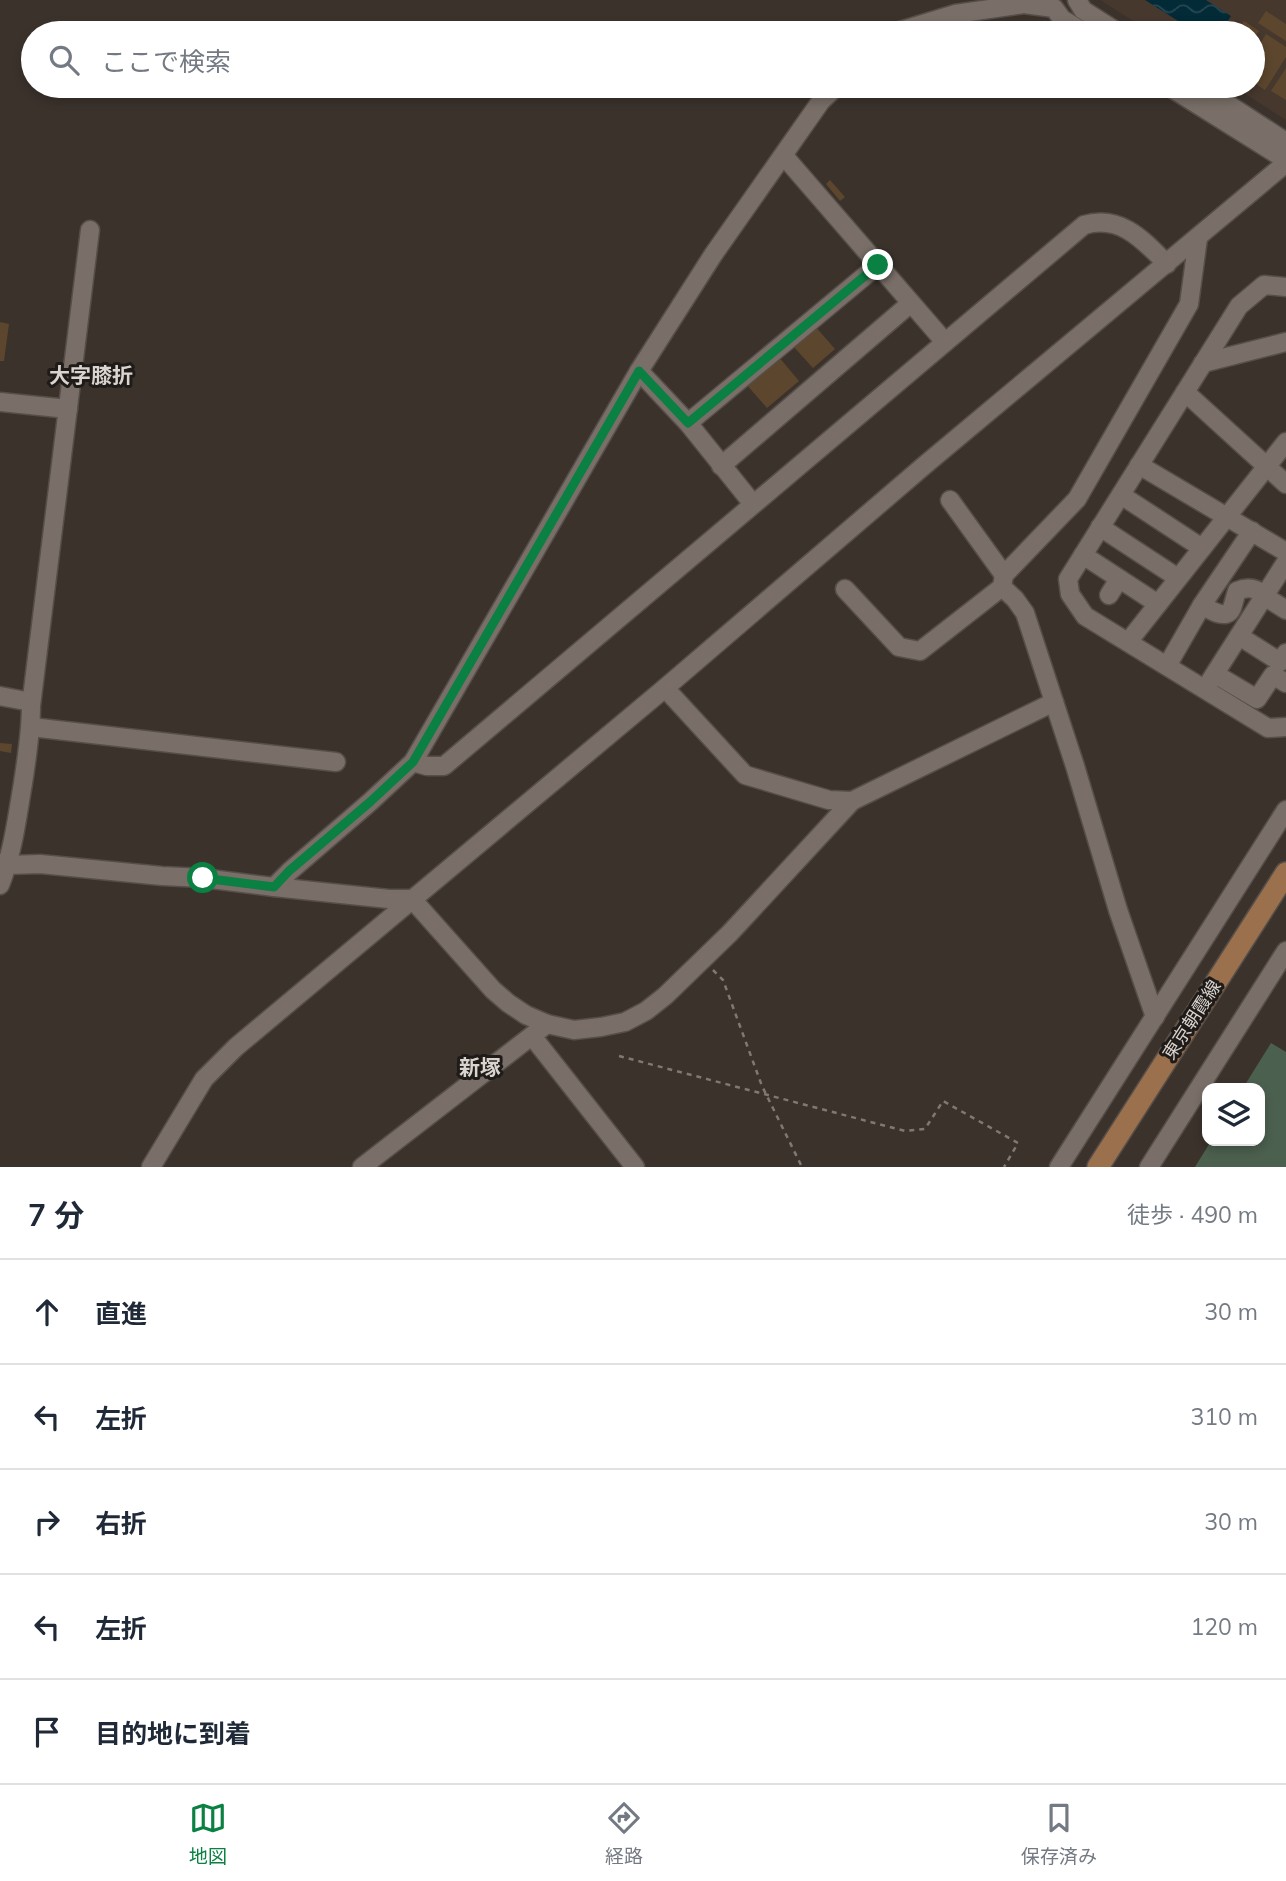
<!DOCTYPE html>
<html lang="ja">
<meta charset="utf-8">
<style>
body{margin:0;font-family:Mulish,"Noto Sans JP",sans-serif;background:#f6f6f7;color:#1f2937}
.controls{position:absolute;right:21px;bottom:21px;display:grid;overflow:hidden;border-radius:14px;box-shadow:0 4px 10px #0003}
.controls button{width:63px;height:63px;display:grid;place-items:center;padding:0;border:0;border-bottom:2px solid #e0e1e3;background:#fff;color:#1f2937;font:35px sans-serif}
.stop{position:absolute;width:21px;height:21px;margin:-16px;border:5px solid #0b8043;border-radius:50%;background:#fff}
.stop.end{background:#0b8043;border-color:#fff;box-shadow:0 2px 7px #0008}
.list{margin:0;padding:0;list-style:none}
h2{display:flex;justify-content:space-between;align-items:center;height:91px;margin:0;padding:0 28px;font-size:30px}
h2 small{font-size:23px;font-weight:400;color:#747a83}
.list li{display:grid;grid-template-columns:46px 1fr auto;gap:21px;align-items:center;box-sizing:border-box;height:105px;padding:0 28px;border-top:2px solid #e0e1e3}
.list b{display:block;font-size:26px;white-space:nowrap}
.list em{font-size:23px;font-style:normal;color:#747a83}
.icon{flex:none;width:38px;height:38px;fill:none;stroke:currentColor;stroke-width:2;stroke-linecap:round;stroke-linejoin:round}
.map{position:relative;flex:none;width:1286px;height:1167px;overflow:hidden}
.search{position:absolute;background:#fff;box-shadow:0 4px 10px #0003;left:21px;right:21px;top:21px;height:77px;display:flex;align-items:center;gap:18px;box-sizing:border-box;padding:0 24px;border-radius:38px;color:#747a83;font-size:26px}
.sheet{height:616px;background:#fff}
nav{display:flex;justify-content:space-around;align-items:center;box-sizing:border-box;height:98px;border-top:2px solid #e0e1e3;background:#fff;font-size:19px;color:#747a83}
nav a{display:grid;justify-items:center;gap:4px}
nav .on{color:#0b8043}
.map>svg:first-child{display:block}
.built{fill:#47382e}
.pitch{fill:#4c604f}
.water{fill:url(#water-waves)}
.building{fill:#5c462d}
.lines{fill:none;stroke-linecap:round;stroke-linejoin:round}
.minor-casing{stroke:#564e49;stroke-width:21}
.major-casing{stroke:#564e49;stroke-width:24}
.path{stroke:#807873;stroke-width:2.5;stroke-dasharray:5 5;stroke-linecap:butt}
.minor{stroke:#796f68;stroke-width:18}
.major{stroke:#9b704c;stroke-width:21}
.route{stroke:#0b8043;stroke-width:9}
.labels{text-anchor:middle;stroke-width:6;stroke-linejoin:round;paint-order:stroke}
.street-label{font-size:18px;fill:#dad4d0;stroke:#1f1b18}
.quarter-label{font-size:21px;font-weight:bold;fill:#dad4d0;stroke:#1f1b18}
</style>
<div class="map">
<svg width="1286" height="1167" viewBox="0 0 1286 1167">
<defs>
<pattern id="water-waves" width="16" height="10" patternUnits="userSpaceOnUse" patternTransform="scale(1.75)"><rect width="16" height="10" fill="#022a37"/><path d="M0 5q4-4 8 0t8 0" fill="none" stroke="#264853"/></pattern>
</defs>
<rect width="100%" height="100%" fill="#3b322c"/>
<!-- built -->
<path class="built" d="M 1100,0 L 1286,0 L 1286,120 L 1233,86 L 1253,86 L 1253,33 L 1152,33 Z"/>
<!-- pitch -->
<path class="pitch" d="M 1271,1043 L 1286,1052 L 1286,1167 L 1195,1167 L 1211,1141 L 1260,1141 L 1260,1088 L 1243,1088 Z"/>
<!-- water -->
<path class="water" d="M 1145,0 L 1206,0 L 1231,16 L 1220,33 L 1197,33 Z"/>
<!-- building -->
<g class="building">
<path d="M 1266,11 L 1286,24 L 1286,41 L 1258,23 Z"/>
<path d="M 1244,21 L 1259,31 L 1253,40 L 1253,33 L 1236,33 Z"/>
<path d="M 1266,34 L 1286,47 L 1286,57 L 1265,90 L 1253,82 L 1253,55 Z"/>
<path d="M 1286,68 L 1286,100 L 1271,91 Z"/>
<path d="M 830,180 L 845,197 L 840,201 L 826,184 Z"/>
<path d="M 0,322 L 9,324 L 4,361 L 0,361 Z"/>
<path d="M 814,325 L 835,349 L 813,368 L 792,345 Z"/>
<path d="M 778,356 L 799,381 L 767,408 L 745,383 Z"/>
<path d="M 0,743 L 12,744 L 11,753 L 0,751 Z"/>
</g>
<g class="lines">
<!-- minor casing -->
<g class="minor-casing">
<g id="minor">
<path d="M 1077,0 L 1083,10 L 1119,33"/>
<path d="M 893,33 L 955,14 L 1024,4 L 1054,8 L 1062,19 L 1085,33"/>
<path d="M 1168,86 L 1286,160"/>
<path d="M 1200,86 L 1286,142"/>
<path d="M 784,156 L 945,342"/>
<path d="M 1286,287 L 1264,285 L 1239,306 L 1068,579 L 1070,594 L 1085,616 L 1268,728 L 1286,727"/>
<path d="M 1203,363 L 1286,342"/>
<path d="M 639,371 L 688,423 L 753,504"/>
<path d="M 1185,392 L 1286,484"/>
<path d="M 0,402 L 68,409"/>
<path d="M 688,423 L 878,265"/>
<path d="M 1139,465 L 1286,552"/>
<path d="M 721,466 L 911,303"/>
<path d="M 1121,495 L 1202,548"/>
<path d="M 950,500 L 1004,575"/>
<path d="M 1100,527 L 1178,578"/>
<path d="M 1083,555 L 1158,604"/>
<path d="M 845,589 L 899,647 L 920,651 L 1002,587"/>
<path d="M 1109,595 L 1119,579"/>
<path d="M 1264,596 L 1286,610"/>
<path d="M 1202,605 C 1210,610 1227,621 1232,608 C 1234,602 1235,597 1237,591 C 1248,586 1256,588 1265,595"/>
<path d="M 1239,636 L 1280,662 L 1286,653"/>
<path d="M 1128,642 L 1286,442"/>
<path d="M 1167,666 L 1202,605 L 1252,531"/>
<path d="M 1215,674 L 1257,699 L 1273,675 L 1286,683"/>
<path d="M 665,688 L 745,775 L 829,800 L 852,801"/>
<path d="M 1205,689 L 1286,562"/>
<path d="M 0,696 L 31,702"/>
<path d="M 31,727 L 336,762"/>
<path d="M 413,762 L 427,766 L 444,766 L 1084,225 C 1121,214 1144,241 1167,264"/>
<path d="M 0,863 L 8,865 L 40,864 L 162,876 L 203,878 L 274,887 L 389,899 L 412,899 L 493,990 L 508,1003 L 526,1015 L 547,1024 L 574,1030 L 601,1027 L 625,1022 L 646,1011 L 665,996 L 730,933 L 852,801 L 1054,702"/>
<path d="M 0,885 C 13,852 17,818 23,783 C 27,757 31,732 31,706 L 90,230"/>
<path d="M 274,887 L 290,871 L 370,802 L 413,762 L 639,371 L 713,255 L 821,101 L 837,86"/>
<path d="M 1155,1017 L 1118,910 L 1075,766 L 1025,613 L 1015,599 L 1002,587 L 1004,575 L 1077,499 L 1189,304 L 1198,238"/>
<path d="M 532,1036 L 635,1167"/>
<path d="M 151,1167 L 204,1079 L 236,1047 L 665,688 L 926,464 L 1286,163"/>
<path d="M 362,1167 L 547,1024"/>
<path d="M 1059,1167 L 1286,810"/>
<path d="M 1149,1167 L 1286,951"/>
</g>
</g>
<!-- major casing -->
<g class="major-casing">
<path id="major" d="M 1098,1167 L 1286,873"/>
</g>
<!-- path -->
<g class="path">
<path d="M 713,970 L 723,980 L 762,1086 L 802,1167"/>
<path d="M 619,1056 L 905,1131 L 925,1129 L 943,1101 L 1018,1143 L 1004,1167"/>
</g>
<!-- minor -->
<use href="#minor" class="minor"/>
<!-- major -->
<use href="#major" class="major"/>
</g>
<g class="lines">
<!-- route -->
<path class="route" d="M 203,878 L 274,887 L 289,871 L 370,802 L 413,762 L 639,371 L 688,423 L 878,265"/>
</g>
<g class="labels">
<!-- street labels -->
<g class="street-label">
<text transform="translate(1192 1020) rotate(-57)" y="6">東京朝霞線</text>
</g>
<!-- quarter labels -->
<g class="quarter-label">
<text x="91" y="383">大字膝折</text>
<text x="480" y="1075">新塚</text>
</g>
</g>
</svg>
<div class="controls">
<button><svg class="icon" aria-label="layers" viewBox="0 0 24 24"><path d="M12 4l9 5-9 5-9-5zM3 14l9 5 9-5"/></svg></button>
</div>
<div class="stop" style="left:203px;top:878px"></div>
<div class="stop end" style="left:878px;top:265px"></div>
<div class="search"><svg class="icon" aria-label="search" viewBox="0 0 24 24"><circle cx="10" cy="10" r="6"/><path d="M15 15l6 6"/></svg>ここで検索</div>
</div>
<section class="sheet">
<h2>7 分<small>徒歩 · 490 m</small></h2>
<ul class="list">
<li><svg class="icon" aria-label="ahead" viewBox="0 0 24 24"><path d="M12 20V5M6 11l6-6 6 6"/></svg><div><b>直進</b></div><em>30 m</em></li>
<li><svg class="icon" aria-label="left" viewBox="0 0 24 24"><path d="M17 20v-9H6M10 6l-5 5 5 5"/></svg><div><b>左折</b></div><em>310 m</em></li>
<li><svg class="icon" aria-label="right" viewBox="0 0 24 24"><path d="M7 20v-9h11M14 6l5 5-5 5"/></svg><div><b>右折</b></div><em>30 m</em></li>
<li><svg class="icon" aria-label="left" viewBox="0 0 24 24"><path d="M17 20v-9H6M10 6l-5 5 5 5"/></svg><div><b>左折</b></div><em>120 m</em></li>
<li><svg class="icon" aria-label="arrive" viewBox="0 0 24 24"><path d="M6 21V4h12l-3 4 3 4H6"/></svg><div><b>目的地に到着</b></div></li>
</ul>
</section>
<nav>
<a class="on"><svg class="icon" aria-label="map" viewBox="0 0 24 24"><path d="M3 6l6-2 6 2 6-2v14l-6 2-6-2-6 2zM9 4v14M15 6v14"/></svg>地図</a>
<a><svg class="icon" aria-label="directions" viewBox="0 0 24 24"><path d="M12 3l9 9-9 9-9-9zM9 14v-3h6M13 9l2 2-2 2"/></svg>経路</a>
<a><svg class="icon" aria-label="saved" viewBox="0 0 24 24"><path d="M7 4h10v16l-5-4-5 4z"/></svg>保存済み</a>
</nav>
